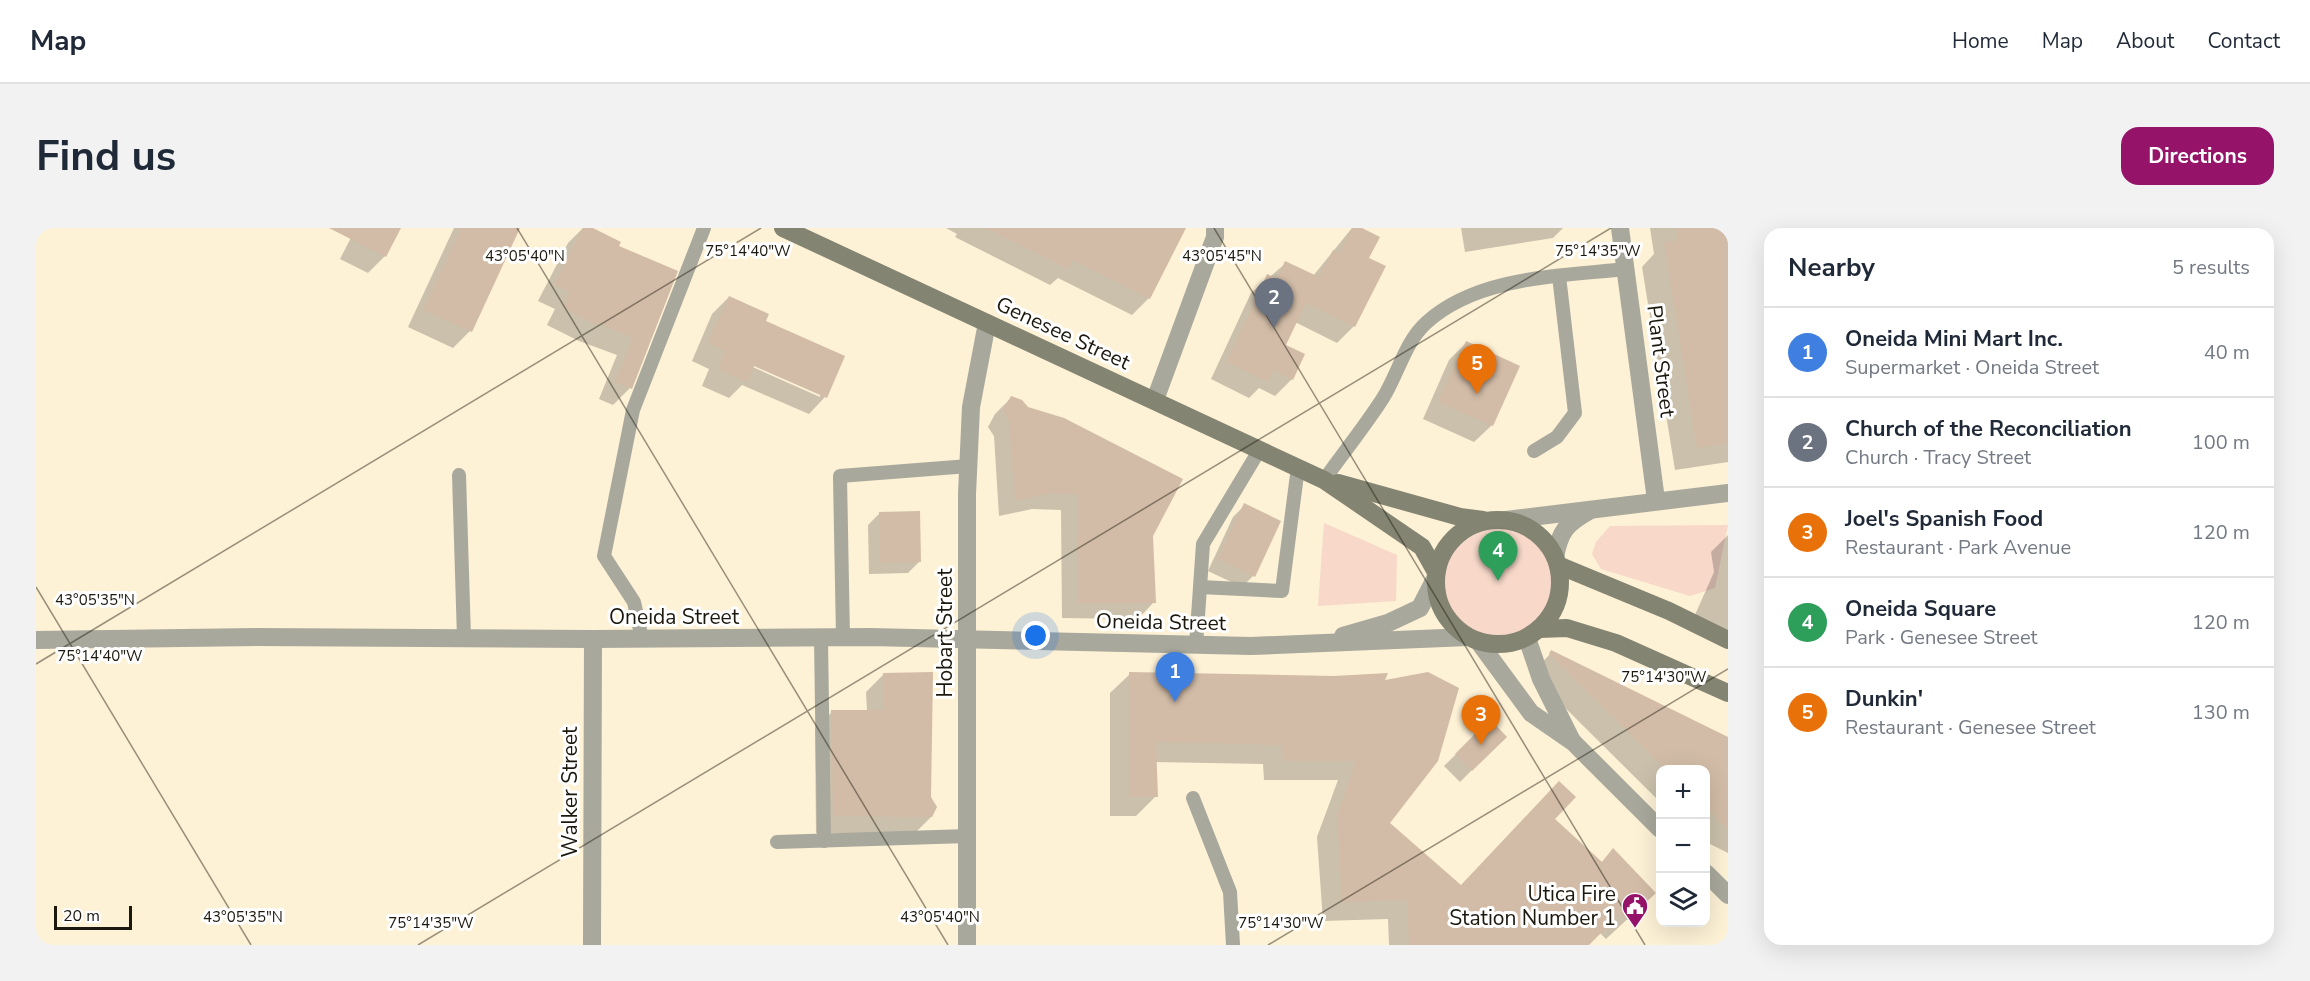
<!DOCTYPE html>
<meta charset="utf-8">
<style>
body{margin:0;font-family:"Nunito Sans",sans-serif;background:#f2f2f3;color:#1f2937}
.controls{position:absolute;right:18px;bottom:18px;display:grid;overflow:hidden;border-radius:12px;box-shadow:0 6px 24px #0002}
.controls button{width:54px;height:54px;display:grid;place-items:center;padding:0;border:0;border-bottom:2px solid #e0e1e3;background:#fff;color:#1f2937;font:30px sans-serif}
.scale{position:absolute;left:18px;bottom:15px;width:78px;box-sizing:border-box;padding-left:6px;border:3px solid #1c180e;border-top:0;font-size:16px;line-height:21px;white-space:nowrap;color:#1c180e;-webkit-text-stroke:4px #fff;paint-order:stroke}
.you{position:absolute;left:1000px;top:408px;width:21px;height:21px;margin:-15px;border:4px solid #fff;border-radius:50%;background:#1a73e8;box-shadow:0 0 0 9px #1a73e833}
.badge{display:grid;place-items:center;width:39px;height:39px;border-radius:50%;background:#96136a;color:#fff;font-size:20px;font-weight:700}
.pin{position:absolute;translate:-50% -50px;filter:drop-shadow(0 2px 3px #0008)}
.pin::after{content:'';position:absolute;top:32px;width:21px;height:18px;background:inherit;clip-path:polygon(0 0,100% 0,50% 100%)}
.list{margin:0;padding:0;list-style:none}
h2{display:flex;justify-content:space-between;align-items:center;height:78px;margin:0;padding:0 24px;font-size:26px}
h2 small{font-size:20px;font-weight:400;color:#747a83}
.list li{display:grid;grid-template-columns:39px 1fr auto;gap:18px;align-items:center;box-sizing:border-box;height:90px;padding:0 24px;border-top:2px solid #e0e1e3}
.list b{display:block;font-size:22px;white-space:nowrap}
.list p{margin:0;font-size:20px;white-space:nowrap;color:#747a83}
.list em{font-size:20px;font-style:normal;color:#747a83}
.icon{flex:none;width:33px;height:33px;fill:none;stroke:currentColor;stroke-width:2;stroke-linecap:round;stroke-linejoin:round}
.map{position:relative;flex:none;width:1692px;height:717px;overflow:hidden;border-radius:18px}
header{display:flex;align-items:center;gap:36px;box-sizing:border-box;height:84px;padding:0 30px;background:#fff;border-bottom:2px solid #e0e1e3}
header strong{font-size:28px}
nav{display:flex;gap:33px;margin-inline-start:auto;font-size:21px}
.intro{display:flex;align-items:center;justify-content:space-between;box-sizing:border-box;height:144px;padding:0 36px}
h1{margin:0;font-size:42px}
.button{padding:15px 27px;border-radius:18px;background:#96136a;color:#fff;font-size:21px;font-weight:700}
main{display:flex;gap:36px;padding:0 36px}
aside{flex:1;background:#fff;border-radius:18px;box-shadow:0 6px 24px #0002}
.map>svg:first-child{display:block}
.green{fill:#f7d8c9}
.shadow{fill:#0003;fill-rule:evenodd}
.building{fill:#d2bca7}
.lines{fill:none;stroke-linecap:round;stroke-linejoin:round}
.service{stroke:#a8a89c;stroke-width:14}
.minor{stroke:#a8a89c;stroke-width:18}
.tertiary{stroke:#a8a89c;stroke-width:18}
.secondary{stroke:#848472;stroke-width:18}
.ticks{fill:none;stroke:#1c180e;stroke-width:1.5;stroke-opacity:0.45}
.labels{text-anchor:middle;stroke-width:6;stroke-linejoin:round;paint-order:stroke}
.street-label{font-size:21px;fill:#1c180e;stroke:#fff}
.poi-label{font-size:21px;fill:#1c180e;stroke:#fff;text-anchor:end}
.ticks-label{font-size:15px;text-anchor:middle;fill:#1c180e;stroke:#fff;stroke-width:6;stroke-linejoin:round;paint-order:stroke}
</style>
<header>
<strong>Map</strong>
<nav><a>Home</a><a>Map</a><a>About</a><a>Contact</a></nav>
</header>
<div class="intro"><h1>Find us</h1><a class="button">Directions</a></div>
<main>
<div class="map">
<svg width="1692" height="717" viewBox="0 0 1692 717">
<rect width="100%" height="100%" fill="#fdf1d6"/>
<!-- green -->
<g class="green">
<circle cx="1462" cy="354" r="62"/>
<path d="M 1288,295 L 1361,327 L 1360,373 L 1282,378 Z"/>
<path d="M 1692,297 L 1679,360 L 1654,368 L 1565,341 L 1556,326 L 1560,314 L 1574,298 Z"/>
</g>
<!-- shadow -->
<g class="shadow">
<path d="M 320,0 L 364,0 L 349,28 L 332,45 L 304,31 Z"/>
<path d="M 418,0 L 482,0 L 434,103 L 417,120 L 372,99 Z"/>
<path d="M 547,0 L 553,0 L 581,18 L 640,43 L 594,160 L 577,177 L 563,171 L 581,127 L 543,113 L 511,97 L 519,81 L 502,73 L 532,15 Z"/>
<path d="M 910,0 L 1137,0 L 1113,70 L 1096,87 L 1022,50 L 1014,57 L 919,9 L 921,6 Z"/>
<path d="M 1316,0 L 1323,0 L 1331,30 L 1318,98 L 1301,115 L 1259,94 L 1247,118 L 1256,151 L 1239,168 L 1223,160 L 1213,170 L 1175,151 L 1215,65 L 1250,35 L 1277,48 Z"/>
<path d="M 1425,0 L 1527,0 L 1517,10 L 1429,24 Z"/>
<path d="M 1614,0 L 1692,0 L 1692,234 L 1639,242 L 1606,39 L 1618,26 Z"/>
<path d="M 693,69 L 728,94 L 789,169 L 773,186 L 706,157 L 693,170 L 666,158 L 673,141 L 656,133 L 676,86 ZM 711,133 L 784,165 L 784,169 L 710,136 Z"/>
<path d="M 1430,115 L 1482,139 L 1455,198 L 1438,214 L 1387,191 L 1413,132 Z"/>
<path d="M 975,170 L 991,180 L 1116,308 L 1118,374 L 1102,391 L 1026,390 L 1025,282 L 996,281 L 963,288 L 958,208 L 952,199 L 959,186 Z"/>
<path d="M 1209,277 L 1217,348 L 1206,359 L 1172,343 L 1197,289 Z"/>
<path d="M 844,285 L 883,334 L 872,345 L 833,346 L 832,297 Z"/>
<path d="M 1692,307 L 1692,404 L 1659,387 L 1678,344 L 1675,324 Z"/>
<path d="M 1516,424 L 1692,511 L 1692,625 L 1670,614 L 1670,542 L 1624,542 L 1624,574 L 1495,446 Z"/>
<path d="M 1094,446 L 1347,454 L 1352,595 L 1425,659 L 1517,591 L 1565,635 L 1577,622 L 1599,684 L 1570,711 L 1564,705 L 1551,717 L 1353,717 L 1352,691 L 1287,693 L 1281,609 L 1302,552 L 1228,552 L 1227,536 L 1119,534 L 1120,568 L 1100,588 L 1074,588 L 1074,465 Z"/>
<path d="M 847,447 L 895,589 L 878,606 L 780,605 L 779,500 L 796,484 L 831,483 L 830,464 Z"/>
<path d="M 1454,493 L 1469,509 L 1424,554 L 1408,538 Z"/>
</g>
<!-- building -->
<g class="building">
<path d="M 293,0 L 365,0 L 350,29 Z"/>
<path d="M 425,0 L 484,0 L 436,104 L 387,82 Z"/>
<path d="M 547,0 L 557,0 L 585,14 L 583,18 L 642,43 L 596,161 L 579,154 L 597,110 L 562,95 L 561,97 L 527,80 L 534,64 L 518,56 Z"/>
<path d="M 949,0 L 1150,0 L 1114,71 L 1037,32 L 1032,41 Z"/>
<path d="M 1316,0 L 1326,0 L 1344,9 L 1333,30 L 1350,38 L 1319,99 L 1270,75 L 1250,117 L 1269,126 L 1257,152 L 1237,142 L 1232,154 L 1191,134 L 1231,46 L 1241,51 L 1249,33 L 1283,49 L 1297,22 L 1303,26 Z"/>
<path d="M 1640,0 L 1692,0 L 1692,215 L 1661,220 L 1628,15 L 1642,12 Z"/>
<path d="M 693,68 L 733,86 L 730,93 L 809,128 L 791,170 L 718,138 L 711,154 L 682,141 L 689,123 L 672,115 Z"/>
<path d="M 1430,113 L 1484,138 L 1457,198 L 1402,174 Z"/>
<path d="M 975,168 L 986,172 L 992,179 L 1028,190 L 1147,251 L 1117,308 L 1120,375 L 1042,375 L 1041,266 L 1014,265 L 979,273 L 973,192 L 967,182 Z"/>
<path d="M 1208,275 L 1245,293 L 1219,349 L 1182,331 Z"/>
<path d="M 884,283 L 885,334 L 844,335 L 843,284 Z"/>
<path d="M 1515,422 L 1692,509 L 1692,602 L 1670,580 L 1670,542 L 1631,542 L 1513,426 Z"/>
<path d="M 897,444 L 895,569 L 901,579 L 896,589 L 797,588 L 795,482 L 847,482 L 847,445 Z"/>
<path d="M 1093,444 L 1298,448 L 1352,445 L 1349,452 L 1392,444 L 1423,460 L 1402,533 L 1354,595 L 1425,657 L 1523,553 L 1540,569 L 1519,591 L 1566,634 L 1577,620 L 1620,665 L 1591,692 L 1584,686 L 1553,717 L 1373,717 L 1371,672 L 1306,674 L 1301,588 L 1320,533 L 1247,533 L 1246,517 L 1120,514 L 1122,569 L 1093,569 Z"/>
<path d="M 1454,491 L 1471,509 L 1436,543 L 1419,526 Z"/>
</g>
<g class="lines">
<!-- service -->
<g class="service">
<path d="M 1498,223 L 1521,209 L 1539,185 L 1523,48"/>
<path d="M 423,247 L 428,410"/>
<path d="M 1288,252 C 1308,224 1329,198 1347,170 C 1362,146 1369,114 1390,95 C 1441,48 1526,48 1590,41"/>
<path d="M 1164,359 L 1246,363 L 1262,239"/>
<path d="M 807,410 L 804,248 L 933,238"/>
<path d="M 606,411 L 598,374 L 568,328 L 597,182 L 668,0"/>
<path d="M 785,411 L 788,613"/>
<path d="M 1160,417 L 1167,316 L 1224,221"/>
<path d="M 1157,570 L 1194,664 L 1197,717"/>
<path d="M 741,614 L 932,608"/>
</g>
<!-- minor -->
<g class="minor">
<path d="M 1584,0 L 1620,272"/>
<path d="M 1119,172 L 1179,9 L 1179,0"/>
<path d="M 1470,292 L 1692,265"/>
<path d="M 1519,329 C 1524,303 1530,296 1553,283"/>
<path d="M 556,717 L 557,411"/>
<path d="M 931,717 L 931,266 L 935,179 L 951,95"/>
</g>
<!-- tertiary -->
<g class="tertiary">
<path d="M 1307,408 L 1352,395 L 1384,380 L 1399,351"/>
<path d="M 1491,410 L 1505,451 L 1536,513"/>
<path d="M 0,412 L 220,409 L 557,411 L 835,409 L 1215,418 L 1432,409"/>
<path d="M 1442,413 L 1495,485 L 1537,514 L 1624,601"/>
<path d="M 1670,645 L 1692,667"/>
</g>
<!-- secondary -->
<g class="secondary">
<path d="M 747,0 L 1288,252 L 1386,319 L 1400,344"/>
<path d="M 1302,255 L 1424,289 L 1447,292"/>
<circle cx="1462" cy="354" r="62"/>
<path d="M 1522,337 L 1633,383 L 1692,412"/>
<path d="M 1503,401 L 1531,400 L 1580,415 L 1692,465"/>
</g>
</g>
<!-- ticks -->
<path class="ticks" d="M 481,0 L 912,717M 1178,0 L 1609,717M 0,359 L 215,717M 0,436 L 725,0M 382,717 L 1575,0M 1232,717 L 1692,441"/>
<!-- icons -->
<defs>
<g id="civic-pin" transform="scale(1.35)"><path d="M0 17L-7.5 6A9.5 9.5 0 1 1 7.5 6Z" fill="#96136a" stroke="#fff"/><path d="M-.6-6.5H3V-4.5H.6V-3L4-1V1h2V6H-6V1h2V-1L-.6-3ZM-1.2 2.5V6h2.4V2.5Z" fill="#fff"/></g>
</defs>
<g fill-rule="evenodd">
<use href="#civic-pin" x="1599" y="678"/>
</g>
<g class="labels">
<!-- street labels -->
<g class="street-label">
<text transform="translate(1027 105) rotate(25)" y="7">Genesee Street</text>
<text transform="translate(1625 133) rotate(83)" y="7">Plant Street</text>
<text x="638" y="396">Oneida Street</text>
<text transform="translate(1125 394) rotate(1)" y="7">Oneida Street</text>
<text transform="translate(909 405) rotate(-90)" y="7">Hobart Street</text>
<text transform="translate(534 564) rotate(-90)" y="7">Walker Street</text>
</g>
<!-- poi labels -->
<g class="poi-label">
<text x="1580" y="673">Utica Fire<tspan x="1580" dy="24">Station Number 1</tspan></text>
</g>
</g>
<g class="ticks-label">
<text x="712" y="28">75°14'40"W</text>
<text x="1562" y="28">75°14'35"W</text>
<text x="1186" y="33">43°05'45"N</text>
<text x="489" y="33">43°05'40"N</text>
<text x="59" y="377">43°05'35"N</text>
<text x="64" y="433">75°14'40"W</text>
<text x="1628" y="454">75°14'30"W</text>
<text x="207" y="694">43°05'35"N</text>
<text x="904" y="694">43°05'40"N</text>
<text x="395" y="700">75°14'35"W</text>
<text x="1245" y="700">75°14'30"W</text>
</g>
</svg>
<div class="controls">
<button>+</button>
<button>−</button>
<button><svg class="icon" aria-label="layers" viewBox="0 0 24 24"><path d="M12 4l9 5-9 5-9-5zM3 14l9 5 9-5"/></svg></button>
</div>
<div class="scale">20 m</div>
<div class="you"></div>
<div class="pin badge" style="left:1139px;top:474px;background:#3f7fe0">1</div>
<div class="pin badge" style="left:1238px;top:100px;background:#6b7280">2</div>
<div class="pin badge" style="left:1445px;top:517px;background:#e8710a">3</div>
<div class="pin badge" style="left:1462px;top:353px;background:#2e9e5b">4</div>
<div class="pin badge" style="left:1441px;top:166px;background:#e8710a">5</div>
</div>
<aside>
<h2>Nearby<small>5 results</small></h2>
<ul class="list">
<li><span class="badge" style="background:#3f7fe0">1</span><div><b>Oneida Mini Mart Inc.</b><p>Supermarket · Oneida Street</p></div><em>40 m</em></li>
<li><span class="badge" style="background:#6b7280">2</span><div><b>Church of the Reconciliation</b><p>Church · Tracy Street</p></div><em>100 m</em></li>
<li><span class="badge" style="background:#e8710a">3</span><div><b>Joel's Spanish Food</b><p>Restaurant · Park Avenue</p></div><em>120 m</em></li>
<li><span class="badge" style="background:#2e9e5b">4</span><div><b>Oneida Square</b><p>Park · Genesee Street</p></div><em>120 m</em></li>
<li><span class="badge" style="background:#e8710a">5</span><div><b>Dunkin'</b><p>Restaurant · Genesee Street</p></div><em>130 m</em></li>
</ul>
</aside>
</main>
